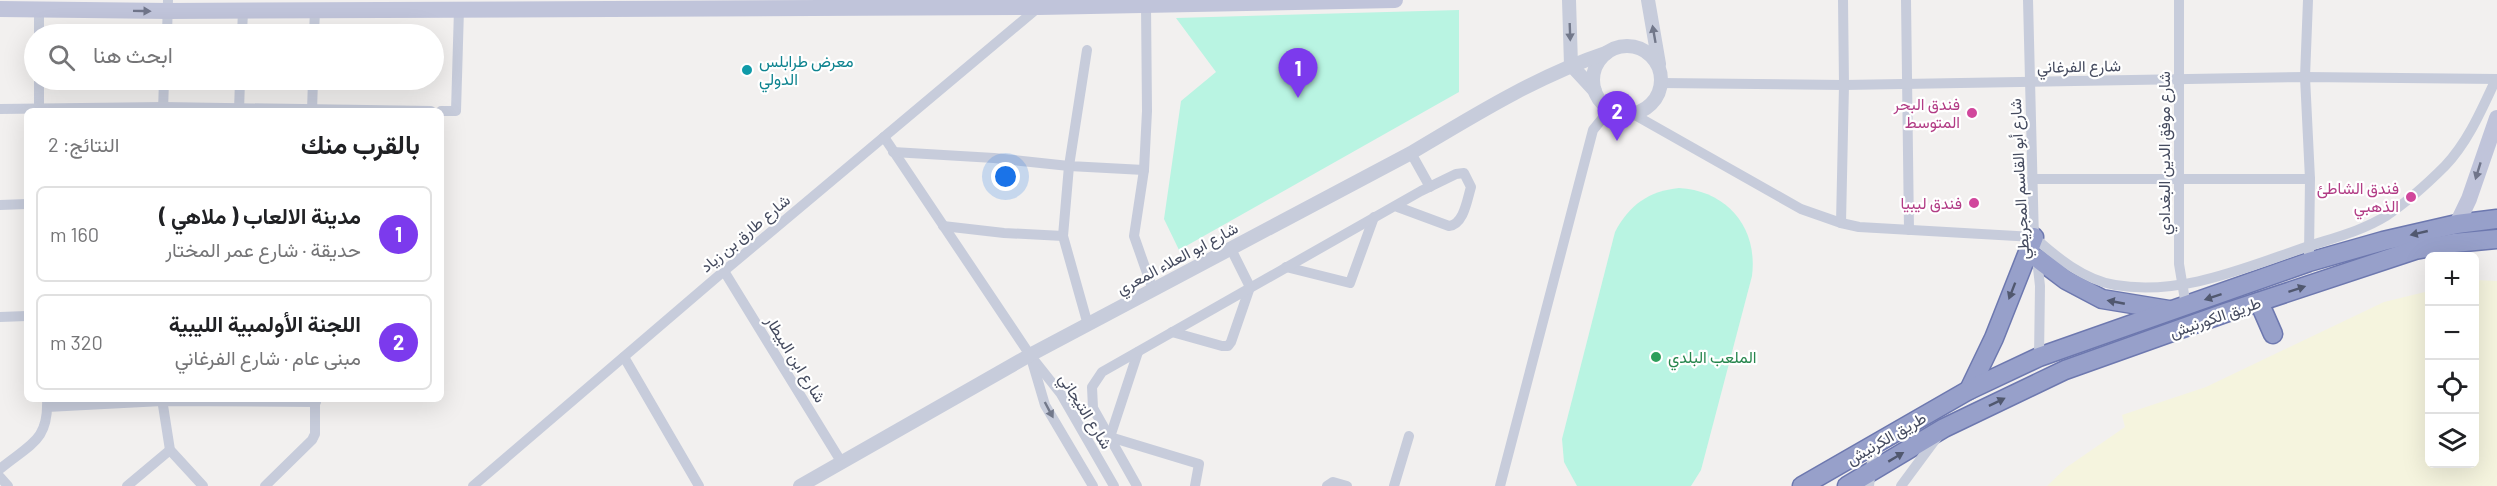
<!DOCTYPE html>
<html lang="ar">
<meta charset="utf-8">
<style>
body{margin:0;font-family:Barlow,Vazirmatn,sans-serif;background:#f2f2f2;color:#202124;direction:rtl}
.controls{position:absolute;right:18px;bottom:18px;display:grid;overflow:hidden;border-radius:9px;box-shadow:0 6px 24px #0002}
.controls button{width:54px;height:54px;display:grid;place-items:center;padding:0;border:0;border-bottom:2px solid #e0e0e0;background:#fff;color:#202124;font:30px sans-serif}
.you{position:absolute;left:1006px;top:177px;width:21px;height:21px;margin:-15px;border:4px solid #fff;border-radius:50%;background:#1a73e8;box-shadow:0 0 0 9px #1a73e833}
.badge{display:grid;place-items:center;width:39px;height:39px;border-radius:50%;background:#7c3aed;color:#fff;font-size:20px;font-weight:700}
.pin{position:absolute;translate:-50% -50px;filter:drop-shadow(0 2px 3px #0008)}
.pin::after{content:'';position:absolute;top:32px;width:21px;height:18px;background:inherit;clip-path:polygon(0 0,100% 0,50% 100%)}
.list{margin:0;padding:0;list-style:none}
h2{display:flex;justify-content:space-between;align-items:center;height:78px;margin:0;padding:0 24px;font-size:26px}
h2 small{font-size:20px;font-weight:400;color:#757577}
.list li{display:grid;grid-template-columns:39px 1fr auto;gap:18px;align-items:center;box-sizing:border-box;height:96px;margin:0 12px 12px;padding:0 12px;border:2px solid #e0e0e0;border-radius:9px}
.list b{display:block;font-size:22px;white-space:nowrap}
.list p{margin:0;font-size:20px;white-space:nowrap;color:#757577}
.list em{font-size:20px;font-style:normal;color:#757577}
.icon{flex:none;width:33px;height:33px;fill:none;stroke:currentColor;stroke-width:2;stroke-linecap:round;stroke-linejoin:round}
.map{position:relative;flex:none;width:2497px;height:486px;overflow:hidden;direction:ltr}
.search{position:absolute;background:#fff;box-shadow:0 6px 24px #0002;left:24px;top:24px;width:420px;height:66px;display:flex;align-items:center;gap:15px;box-sizing:border-box;padding:0 21px;border-radius:33px;color:#757577;font-size:22px}
.panel{position:absolute;background:#fff;box-shadow:0 6px 24px #0002;left:24px;top:108px;width:420px;height:294px;border-radius:9px;direction:rtl}
.map>svg:first-child{display:block}
.green{fill:#b9f4e2}
.sand{fill:#f5f4de}
.lines{fill:none;stroke-linecap:round;stroke-linejoin:round}
.trunk-casing{stroke:#6d78af;stroke-width:21}
.minor{stroke:#c7ccdb;stroke-width:10}
.tertiary{stroke:#c7ccdb;stroke-width:14}
.secondary{stroke:#c0c4da;stroke-width:16}
.trunk{stroke:#97a0ca;stroke-width:18}
.oneway{fill:#70758a}
.oneway2{fill:#72788a}
.oneway3{fill:#51586f}
.culture-dot{fill:#0f9aa8;stroke:#fff;stroke-width:2}
.hotel-dot{fill:#d1479c;stroke:#fff;stroke-width:2}
.leisure-dot{fill:#2e9e5b;stroke:#fff;stroke-width:2}
.labels{text-anchor:middle;stroke-width:4.5;stroke-linejoin:round;paint-order:stroke}
.culture-label{font-size:16px;fill:#0d838f;stroke:#fff;text-anchor:start}
.street-label{font-size:16px;fill:#454b5f;stroke:#fff}
.hotel-label{font-size:16px;fill:#b23c85;stroke:#fff;text-anchor:end}
.leisure-label{font-size:16px;fill:#27864d;stroke:#fff;text-anchor:start}
</style>
<div class="map">
<svg width="2497" height="486" viewBox="0 0 2497 486">
<rect width="100%" height="100%" fill="#f2f0ef"/>
<!-- green -->
<g class="green">
<path d="M 1459,10 L 1459,92 L 1179,250 L 1164,219 L 1181,101 L 1216,72 L 1176,18 Z"/>
<path d="M 1679,188 C 1728,191 1758,228 1752,276 L 1701,470 L 1691,486 L 1577,486 L 1564,462 L 1562,439 L 1615,232 C 1629,205 1649,191 1679,188 Z"/>
</g>
<!-- sand -->
<path class="sand" d="M 2475,280 L 2497,281 L 2497,486 L 2047,486 L 2067,467 L 2125,427 L 2122,415 L 2206,387 L 2384,302 L 2429,291 L 2430,464 L 2474,464 Z"/>
<g class="lines">
<!-- trunk casing -->
<g class="trunk-casing">
<g id="trunk">
<path d="M 2037,258 L 2066,280 L 2102,299 L 2169,310"/>
<path d="M 2259,302 L 2273,334"/>
<path d="M 1969,390 L 1994,338 L 2034,237"/>
<path d="M 1802,486 L 1969,390 L 2039,357 L 2309,262 L 2383,241 L 2457,224 L 2497,219"/>
<path d="M 1847,486 L 1944,428 L 2065,370 L 2225,313 L 2415,250 L 2454,243 L 2497,239"/>
</g>
</g>
<!-- minor -->
<g class="minor">
<path d="M 1906,0 L 1909,230"/>
<path d="M 2028,0 L 2034,240"/>
<path d="M 2179,0 L 2179,264 L 2186,306"/>
<path d="M 2308,0 L 2305,77 L 2310,179 L 2309,253"/>
<path d="M 39,34 L 39,9"/>
<path d="M 167,34 L 168,0"/>
<path d="M 242,34 L 243,11"/>
<path d="M 314,34 L 315,10"/>
<path d="M 1087,50 L 1069,166 L 1144,170 L 1134,236 L 1153,290"/>
<path d="M 39,80 L 39,111"/>
<path d="M 1661,83 L 1844,85 L 2305,77 L 2497,79"/>
<path d="M 0,109 L 163,107 L 431,111"/>
<path d="M 163,111 L 164,80"/>
<path d="M 239,111 L 240,80"/>
<path d="M 312,111 L 313,80"/>
<path d="M 441,111 L 456,111 L 459,9"/>
<path d="M 1633,114 L 1801,209 L 1841,223 L 1859,227 L 2034,237 C 2056,257 2084,280 2115,285 C 2181,296 2244,268 2306,247 C 2333,238 2362,231 2386,216 C 2407,202 2428,183 2445,166 C 2468,142 2482,109 2496,79"/>
<path d="M 884,137 L 1030,355 L 1061,394 L 1114,486"/>
<path d="M 893,152 L 994,158 L 1069,166 L 1063,236 L 1088,325"/>
<path d="M 1411,153 L 1430,187"/>
<path d="M 1144,170 L 1147,111 L 1146,5"/>
<path d="M 2032,179 L 2310,179"/>
<path d="M 0,205 L 27,204"/>
<path d="M 1841,223 L 1844,85 L 1843,0"/>
<path d="M 943,226 L 1004,233 L 1063,236"/>
<path d="M 2037,259 L 2040,286 L 2039,357"/>
<path d="M 1286,267 L 1350,283 L 1374,217"/>
<path d="M 724,271 L 842,463"/>
<path d="M 0,317 L 27,316"/>
<path d="M 1172,332 L 1222,346 L 1228,346 L 1231,342 L 1250,287 L 1231,249"/>
<path d="M 1138,352 L 1110,437 L 1199,464 L 1195,486"/>
<path d="M 624,357 L 699,486"/>
<path d="M 1032,361 L 1045,405 L 1093,486"/>
<path d="M 162,399 L 170,450 L 203,486"/>
<path d="M 47,407 L 162,401 L 316,402"/>
<path d="M 0,469 C 30,444 49,441 47,399"/>
<path d="M 0,477 L 8,486"/>
<path d="M 127,486 L 170,450"/>
<path d="M 265,486 L 312,440 L 315,434 L 315,399"/>
<path d="M 473,486 L 724,271 L 1039,7"/>
<path d="M 1137,486 L 1093,408 L 1092,387 L 1102,372 L 1421,191 L 1456,174 L 1464,173 L 1471,187 C 1467,200 1464,224 1449,226 L 1395,206"/>
<path d="M 1327,486 L 1333,482 L 1347,486"/>
<path d="M 1394,486 L 1409,436"/>
<path d="M 1500,486 L 1593,130 L 1610,109"/>
<path d="M 1869,486 L 1874,445"/>
<path d="M 1901,486 L 1938,436"/>
</g>
<!-- tertiary -->
<g class="tertiary">
<path d="M 1569,0 L 1571,65 L 1595,91"/>
<path d="M 1648,0 L 1659,64"/>
<circle cx="1627" cy="80" r="34"/>
<path d="M 800,486 L 1030,355 L 1411,153 C 1473,116 1537,76 1606,53"/>
</g>
<!-- secondary -->
<g class="secondary">
<path d="M 0,9 L 168,11 L 1039,7 L 1395,0"/>
<path d="M 2457,224 L 2469,199 L 2497,118"/>
</g>
<!-- trunk -->
<use href="#trunk" class="trunk"/>
</g>
<!-- one-way arrows -->
<defs><path id="oneway-solid" d="M-6-.8H1V-3.2L6.5 0L1 3.2V.8H-6Z" transform="scale(1.5)"/></defs>
<g class="oneway">
<use href="#oneway-solid" transform="translate(142 11) rotate(1)"/>
<use href="#oneway-solid" transform="translate(2478 171) rotate(107)"/>
</g>
<g class="oneway2">
<use href="#oneway-solid" transform="translate(1570 32) rotate(88)"/>
<use href="#oneway-solid" transform="translate(1654 34) rotate(-100)"/>
<use href="#oneway-solid" transform="translate(1049 410) rotate(62)"/>
</g>
<g class="oneway3">
<use href="#oneway-solid" transform="translate(2419 233) rotate(167)"/>
<use href="#oneway-solid" transform="translate(2297 289) rotate(-18)"/>
<use href="#oneway-solid" transform="translate(2012 291) rotate(111)"/>
<use href="#oneway-solid" transform="translate(2213 297) rotate(162)"/>
<use href="#oneway-solid" transform="translate(2116 302) rotate(-169)"/>
<use href="#oneway-solid" transform="translate(1997 402) rotate(-26)"/>
<use href="#oneway-solid" transform="translate(1896 457) rotate(-31)"/>
</g>
<!-- markers -->
<circle class="culture-dot" cx="747" cy="70" r="6"/>
<g class="hotel-dot">
<circle cx="1972" cy="113" r="6"/>
<circle cx="2411" cy="197" r="6"/>
<circle cx="1974" cy="203" r="6"/>
</g>
<circle class="leisure-dot" cx="1656" cy="357" r="6"/>
<g class="labels">
<!-- culture labels -->
<g class="culture-label">
<text x="759" y="67">معرض طرابلس<tspan x="759" dy="18">الدولي</tspan></text>
</g>
<!-- street labels -->
<g class="street-label">
<text transform="translate(2079 66) rotate(-1)" y="6">شارع الفرغاني</text>
<text transform="translate(2164 153) rotate(-90)" y="6">شارع موفق الدين البغدادي</text>
<text transform="translate(2019 179) rotate(-93)" y="6">شارع أبو القاسم المجريطي</text>
<text transform="translate(745 233) rotate(-40)" y="6">شارع طارق بن زياد</text>
<text transform="translate(1177 258) rotate(-28)" y="6">شارع ابو العلاء المعري</text>
<text transform="translate(2215 317) rotate(-19)" y="6">طريق الكورنيش</text>
<text transform="translate(796 359) rotate(58)" y="6">شارع ابن البيطار</text>
<text transform="translate(1086 411) rotate(58)" y="6">شارع التيجاني</text>
<text transform="translate(1886 438) rotate(-30)" y="6">طريق الكرنيش</text>
</g>
<!-- hotel labels -->
<g class="hotel-label">
<text x="1960" y="110">فندق البحر<tspan x="1960" dy="18">المتوسط</tspan></text>
<text x="2399" y="194">فندق الشاطئ<tspan x="2399" dy="18">الذهبي</tspan></text>
<text x="1962" y="209">فندق ليبيا</text>
</g>
<!-- leisure labels -->
<g class="leisure-label">
<text x="1668" y="363">الملعب البلدي</text>
</g>
</g>
</svg>
<div class="controls">
<button>+</button>
<button>−</button>
<button><svg class="icon" aria-label="locate" viewBox="0 0 24 24"><circle cx="12" cy="12" r="6"/><path d="M12 2v4M12 18v4M2 12h4M18 12h4"/></svg></button>
<button><svg class="icon" aria-label="layers" viewBox="0 0 24 24"><path d="M12 4l9 5-9 5-9-5zM3 14l9 5 9-5"/></svg></button>
</div>
<div class="you"></div>
<div class="pin badge" style="left:1298px;top:98px">1</div>
<div class="pin badge" style="left:1617px;top:141px">2</div>
<div class="search"><svg class="icon" aria-label="search" viewBox="0 0 24 24"><circle cx="10" cy="10" r="6"/><path d="M15 15l6 6"/></svg>ابحث هنا</div>
<section class="panel">
<h2>بالقرب منك<small>النتائج: 2</small></h2>
<ul class="list">
<li><span class="badge">1</span><div><b>مدينة الالعاب ( ملاهي )</b><p>حديقة · شارع عمر المختار</p></div><em>160 m</em></li>
<li><span class="badge">2</span><div><b>اللجنة الأولمبية الليبية</b><p>مبنى عام · شارع الفرغاني</p></div><em>320 m</em></li>
</ul>
</section>
</div>
